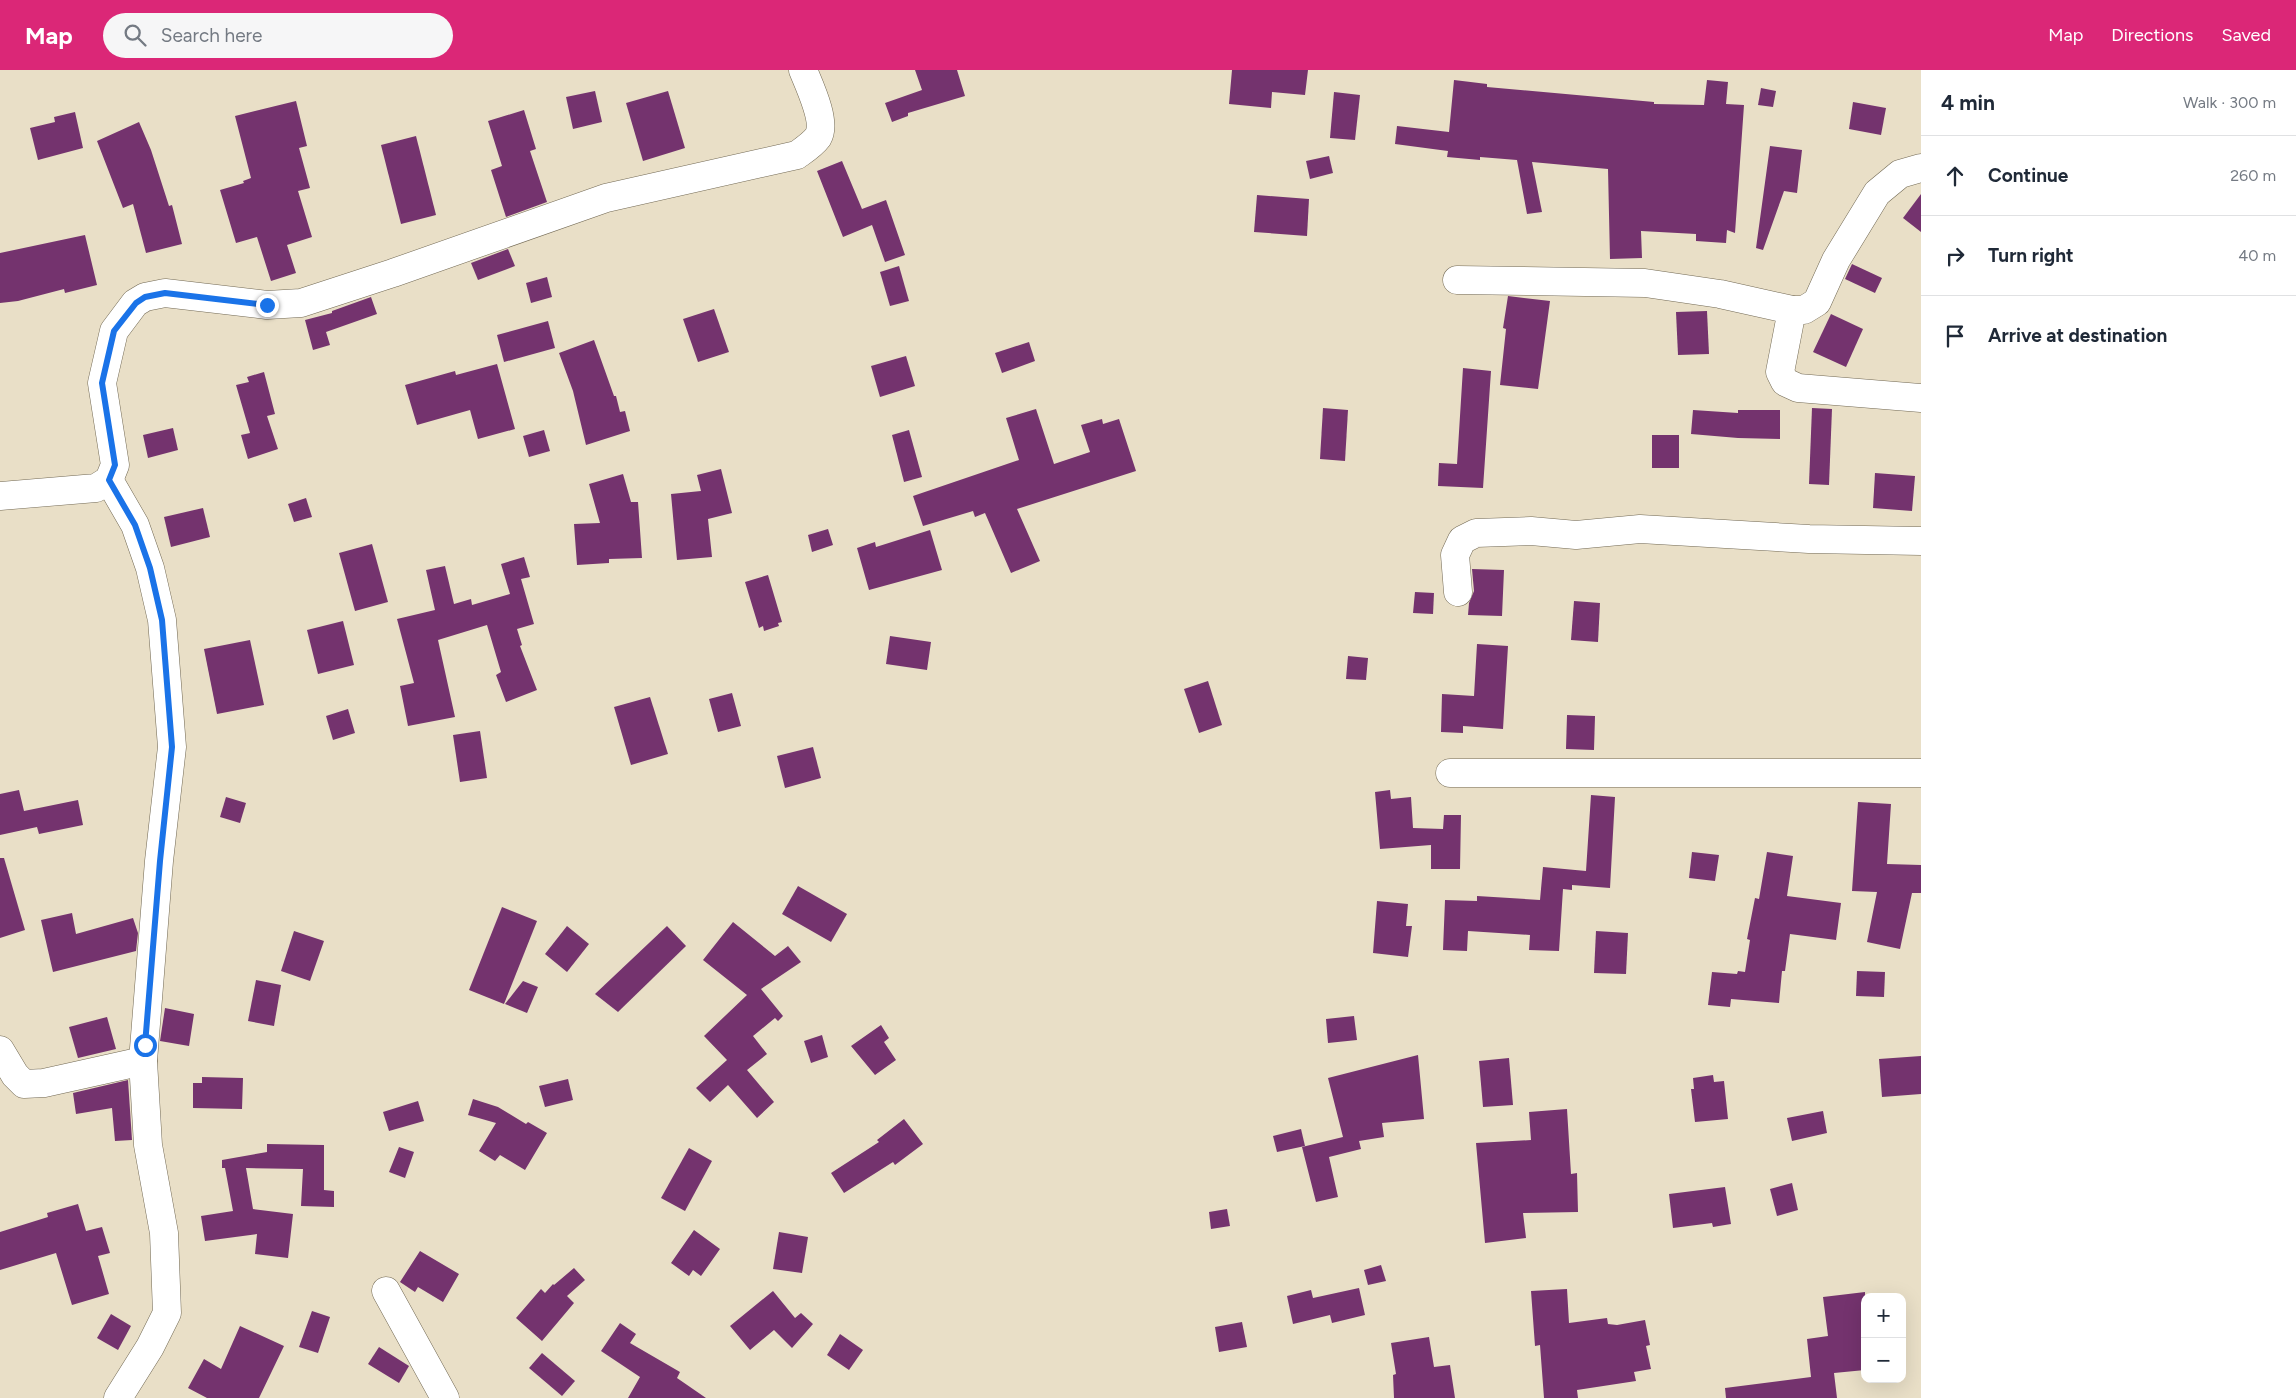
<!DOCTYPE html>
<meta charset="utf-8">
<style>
body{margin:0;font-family:Figtree,sans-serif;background:#f6f6f7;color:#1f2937}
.controls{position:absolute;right:15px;bottom:15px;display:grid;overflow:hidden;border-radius:10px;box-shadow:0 5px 20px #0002}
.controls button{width:45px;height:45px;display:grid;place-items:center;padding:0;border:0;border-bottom:1px solid #e0e1e3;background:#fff;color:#1f2937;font:25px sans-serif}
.stop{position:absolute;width:15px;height:15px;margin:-11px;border:4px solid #1a73e8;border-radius:50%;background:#fff}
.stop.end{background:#1a73e8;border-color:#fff;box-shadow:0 1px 5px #0008}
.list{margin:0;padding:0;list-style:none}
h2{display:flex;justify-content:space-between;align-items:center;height:65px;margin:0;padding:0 20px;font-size:21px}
h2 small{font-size:16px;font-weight:400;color:#747a83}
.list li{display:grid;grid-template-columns:32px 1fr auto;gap:15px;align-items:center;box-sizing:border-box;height:80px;padding:0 20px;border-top:1px solid #e0e1e3}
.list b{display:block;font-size:19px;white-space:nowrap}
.list em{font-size:16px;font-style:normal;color:#747a83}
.icon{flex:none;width:28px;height:28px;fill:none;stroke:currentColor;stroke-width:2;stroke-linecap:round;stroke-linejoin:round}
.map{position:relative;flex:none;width:1921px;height:1328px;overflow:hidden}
header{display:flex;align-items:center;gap:30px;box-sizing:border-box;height:70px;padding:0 25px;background:#db2777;color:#fff}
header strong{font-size:24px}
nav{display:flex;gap:28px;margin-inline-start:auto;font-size:18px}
.search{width:350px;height:45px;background:#f6f6f7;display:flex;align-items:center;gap:12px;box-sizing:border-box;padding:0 18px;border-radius:28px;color:#747a83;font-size:19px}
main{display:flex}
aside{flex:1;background:#fff}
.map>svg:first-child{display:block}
.building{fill:#74336e}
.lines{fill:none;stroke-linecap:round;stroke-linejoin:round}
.minor-casing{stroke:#726954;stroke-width:29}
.minor{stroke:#fff;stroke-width:28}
.route{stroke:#1a73e8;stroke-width:6}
</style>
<header>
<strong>Map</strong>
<div class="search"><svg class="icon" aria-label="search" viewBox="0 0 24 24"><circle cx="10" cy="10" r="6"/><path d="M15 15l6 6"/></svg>Search here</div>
<nav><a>Map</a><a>Directions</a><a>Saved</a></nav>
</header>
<main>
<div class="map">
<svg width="1921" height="1328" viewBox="0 0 1921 1328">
<rect width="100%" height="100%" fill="#e9dfc7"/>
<!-- building -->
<g class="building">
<path d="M 915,0 L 957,0 L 965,26 L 908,43 L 908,46 L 892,52 L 885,33 L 922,20 Z"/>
<path d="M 1232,0 L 1308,0 L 1305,25 L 1272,22 L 1271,38 L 1229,34 Z"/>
<path d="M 1454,10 L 1487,14 L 1487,17 L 1654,32 L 1654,34 L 1704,35 L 1707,10 L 1728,12 L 1726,34 L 1744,35 L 1735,163 L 1727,160 L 1726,173 L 1696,171 L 1696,164 L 1641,161 L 1642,188 L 1610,189 L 1608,99 L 1532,92 L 1542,142 L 1527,144 L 1517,90 L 1480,87 L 1480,90 L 1447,87 L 1448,81 L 1395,74 L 1397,56 L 1449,62 Z"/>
<path d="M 1761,18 L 1776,21 L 1773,37 L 1758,35 Z"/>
<path d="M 595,21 L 602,52 L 573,59 L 566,27 Z"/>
<path d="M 668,21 L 685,78 L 643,91 L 626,33 Z"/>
<path d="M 1334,22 L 1360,25 L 1355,70 L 1330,68 Z"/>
<path d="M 296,31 L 307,76 L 299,78 L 310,118 L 298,121 L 312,167 L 287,175 L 296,203 L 271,211 L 257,167 L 236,173 L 220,120 L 244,113 L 243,111 L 251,108 L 235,46 Z"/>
<path d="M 1853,32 L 1886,38 L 1881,65 L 1849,59 Z"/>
<path d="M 524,40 L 536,79 L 530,81 L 547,132 L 506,147 L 491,100 L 502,96 L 488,51 Z"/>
<path d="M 75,42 L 83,78 L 38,90 L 30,58 L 55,52 L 54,47 Z"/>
<path d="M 139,52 L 151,80 L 169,136 L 172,135 L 182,174 L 146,183 L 133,134 L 123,138 L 97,71 Z"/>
<path d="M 416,66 L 436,145 L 401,154 L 381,75 Z"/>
<path d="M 1770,76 L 1802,80 L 1797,123 L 1784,121 L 1763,180 L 1756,178 Z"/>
<path d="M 1329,86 L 1333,103 L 1310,109 L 1306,91 Z"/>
<path d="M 842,91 L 862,139 L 886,130 L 905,185 L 885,192 L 872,155 L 843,167 L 817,101 Z"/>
<path d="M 1921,124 L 1921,162 L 1903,148 Z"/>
<path d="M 1257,125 L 1309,129 L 1307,166 L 1254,162 Z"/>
<path d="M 85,165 L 97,215 L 65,223 L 64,219 L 18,231 L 0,233 L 0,183 Z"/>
<path d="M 508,179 L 515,196 L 478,210 L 471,193 Z"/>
<path d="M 1852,194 L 1882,208 L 1875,223 L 1845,209 Z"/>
<path d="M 899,196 L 909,231 L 890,236 L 880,202 Z"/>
<path d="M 547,207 L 552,227 L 531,233 L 526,213 Z"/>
<path d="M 1508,226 L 1550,231 L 1538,319 L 1500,315 L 1506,259 L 1503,258 Z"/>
<path d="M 371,227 L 377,244 L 326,262 L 330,275 L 313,280 L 305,250 L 332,243 L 332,241 Z"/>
<path d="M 714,239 L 729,282 L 698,292 L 683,249 Z"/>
<path d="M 1707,241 L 1709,284 L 1678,285 L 1676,242 Z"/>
<path d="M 1831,244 L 1863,259 L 1846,297 L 1813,282 Z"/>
<path d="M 548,251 L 555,278 L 504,292 L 497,265 Z"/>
<path d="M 594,270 L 614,326 L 616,326 L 620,342 L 625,341 L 630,361 L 586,375 L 573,321 L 559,283 Z"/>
<path d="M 1029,272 L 1035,291 L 1002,303 L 995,283 Z"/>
<path d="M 906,286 L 915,316 L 880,327 L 871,296 Z"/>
<path d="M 497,294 L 515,359 L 478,369 L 470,340 L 417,355 L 405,315 L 455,301 L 456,305 Z"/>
<path d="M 1463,298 L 1491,301 L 1483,418 L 1438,416 L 1439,393 L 1457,394 Z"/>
<path d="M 264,302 L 275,344 L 267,346 L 278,379 L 248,389 L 241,365 L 250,363 L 236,315 L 249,312 L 247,307 Z"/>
<path d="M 1323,338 L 1348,340 L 1345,391 L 1320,389 Z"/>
<path d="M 1812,338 L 1832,339 L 1829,415 L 1809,414 Z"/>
<path d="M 1036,339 L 1054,394 L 1090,382 L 1081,355 L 1102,349 L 1103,354 L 1119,349 L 1136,401 L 1017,439 L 1040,491 L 1011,503 L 985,443 L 975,447 L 973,441 L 923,456 L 913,426 L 1019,390 L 1006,348 Z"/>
<path d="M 1693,340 L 1738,343 L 1738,340 L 1780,340 L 1780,369 L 1738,368 L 1691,364 Z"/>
<path d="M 173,358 L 178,380 L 148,388 L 143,365 Z"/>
<path d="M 544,360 L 550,381 L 529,387 L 523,366 Z"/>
<path d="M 909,360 L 922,407 L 904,412 L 892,365 Z"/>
<rect x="1652" y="365" width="27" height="33"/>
<path d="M 721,399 L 732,443 L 708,449 L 712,487 L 677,490 L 671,424 L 701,421 L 697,405 Z"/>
<path d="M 1875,403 L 1915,406 L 1912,441 L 1873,438 Z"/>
<path d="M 623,404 L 631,432 L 638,432 L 642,488 L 609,489 L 609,493 L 577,495 L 574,454 L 600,453 L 589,414 Z"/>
<path d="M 306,428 L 312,447 L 294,452 L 288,434 Z"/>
<path d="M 203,438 L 210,467 L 171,477 L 164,447 Z"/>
<path d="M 828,459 L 833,475 L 812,482 L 808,465 Z"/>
<path d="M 930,460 L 942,500 L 869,520 L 857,478 L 875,472 L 876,477 Z"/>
<path d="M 372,474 L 388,532 L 355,541 L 339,483 Z"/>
<path d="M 524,487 L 530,507 L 521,509 L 534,554 L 517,559 L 522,575 L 520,576 L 537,620 L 506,632 L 496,605 L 501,602 L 487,555 L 438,570 L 455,647 L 408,656 L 400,616 L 414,613 L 397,549 L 435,540 L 426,500 L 445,496 L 454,534 L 471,529 L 472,535 L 510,524 L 501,494 Z"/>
<path d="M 1472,499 L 1504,500 L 1502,546 L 1468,545 L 1469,533 L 1474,521 Z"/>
<path d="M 768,505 L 782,552 L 778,553 L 779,556 L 764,561 L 763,556 L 759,558 L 745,512 Z"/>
<path d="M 1415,522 L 1434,523 L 1433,544 L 1413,543 Z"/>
<path d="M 1574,531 L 1600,533 L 1598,572 L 1571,570 Z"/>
<path d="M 343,551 L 354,595 L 318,604 L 307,560 Z"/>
<path d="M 890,566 L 931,572 L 927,600 L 886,594 Z"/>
<path d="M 250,570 L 264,635 L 217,644 L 204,579 Z"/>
<path d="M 1477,574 L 1508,576 L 1503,659 L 1463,656 L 1463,663 L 1441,662 L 1442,624 L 1474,626 Z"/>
<path d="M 1348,586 L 1368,588 L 1366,610 L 1346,609 Z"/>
<path d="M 1208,611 L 1222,655 L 1199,663 L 1184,619 Z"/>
<path d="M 732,623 L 741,656 L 718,662 L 709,629 Z"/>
<path d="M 650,627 L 668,684 L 631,695 L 614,637 Z"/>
<path d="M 348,639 L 355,663 L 333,670 L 326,646 Z"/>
<path d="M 1567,645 L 1595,646 L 1594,680 L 1566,679 Z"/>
<path d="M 480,661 L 487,708 L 460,712 L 453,665 Z"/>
<path d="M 813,677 L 821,708 L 785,718 L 777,686 Z"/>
<path d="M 19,720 L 24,741 L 78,730 L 83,755 L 39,764 L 37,757 L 0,765 L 0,724 Z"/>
<path d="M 1390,720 L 1391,729 L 1411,727 L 1413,758 L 1443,759 L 1444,745 L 1461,745 L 1460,799 L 1431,799 L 1431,775 L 1380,779 L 1375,722 Z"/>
<path d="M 1591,725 L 1615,727 L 1610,818 L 1572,815 L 1572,820 L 1563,819 L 1559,881 L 1529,880 L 1530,865 L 1468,861 L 1467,881 L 1443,880 L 1445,830 L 1477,831 L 1477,826 L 1540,830 L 1543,797 L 1586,801 Z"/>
<path d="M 226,727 L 246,733 L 240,753 L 220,747 Z"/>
<path d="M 1858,732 L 1891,734 L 1887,794 L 1921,795 L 1921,823 L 1912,823 L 1900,879 L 1867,872 L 1877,822 L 1852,821 Z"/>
<path d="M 1692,782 L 1719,785 L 1715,811 L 1689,808 Z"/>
<path d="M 1767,782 L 1793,786 L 1787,826 L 1841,833 L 1836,870 L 1790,864 L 1785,901 L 1782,901 L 1779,933 L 1731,929 L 1730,937 L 1708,935 L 1712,902 L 1737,904 L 1738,901 L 1745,902 L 1750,870 L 1747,869 L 1755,828 L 1759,829 Z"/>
<path d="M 0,788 L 4,788 L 25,860 L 0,868 Z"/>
<path d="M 798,816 L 847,844 L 831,872 L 782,844 Z"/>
<path d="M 1377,831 L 1408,834 L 1406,856 L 1412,856 L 1408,887 L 1373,883 Z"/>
<path d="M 502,837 L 537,851 L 504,934 L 469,920 Z"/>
<path d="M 72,843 L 76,864 L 133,848 L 138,863 L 136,881 L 53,902 L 41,850 Z"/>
<path d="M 733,852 L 775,886 L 788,876 L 801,892 L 761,919 L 783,946 L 778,951 L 775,948 L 753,966 L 767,984 L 747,1000 L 774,1032 L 757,1048 L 728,1015 L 710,1032 L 696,1018 L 727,990 L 704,966 L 747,925 L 703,890 Z"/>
<path d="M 567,856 L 589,874 L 567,902 L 545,884 Z"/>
<path d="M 667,856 L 686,876 L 618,942 L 595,924 Z"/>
<path d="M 294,861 L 324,871 L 310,911 L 281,901 Z"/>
<path d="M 1596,861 L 1628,863 L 1626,904 L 1594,903 Z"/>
<path d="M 1857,901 L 1885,902 L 1884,927 L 1856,926 Z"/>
<path d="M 256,910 L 281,915 L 274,956 L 248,951 Z"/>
<path d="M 523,911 L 538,917 L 527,943 L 505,934 Z"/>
<path d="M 165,938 L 194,944 L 189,976 L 160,971 Z"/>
<path d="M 1354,946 L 1357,970 L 1328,973 L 1326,949 Z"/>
<path d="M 107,947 L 116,979 L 78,988 L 69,957 Z"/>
<path d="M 881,955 L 889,968 L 884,972 L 896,990 L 875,1005 L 851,976 Z"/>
<path d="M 822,965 L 828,987 L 811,993 L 804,971 Z"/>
<path d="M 1418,985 L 1424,1049 L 1382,1053 L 1384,1067 L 1359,1071 L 1361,1079 L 1329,1087 L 1338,1127 L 1316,1132 L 1302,1077 L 1343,1067 L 1328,1008 Z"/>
<path d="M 1921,986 L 1921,1024 L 1882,1027 L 1879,989 Z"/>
<path d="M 1509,988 L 1513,1035 L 1483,1037 L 1479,991 Z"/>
<path d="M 1713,1005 L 1714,1012 L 1724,1011 L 1728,1049 L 1695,1052 L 1691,1019 L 1694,1019 L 1693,1008 Z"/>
<path d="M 202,1007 L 243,1008 L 242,1039 L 193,1038 L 193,1013 L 202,1013 Z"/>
<path d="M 568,1009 L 573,1030 L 545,1037 L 539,1016 Z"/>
<path d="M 128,1010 L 132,1070 L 115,1071 L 112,1038 L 76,1044 L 73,1023 Z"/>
<path d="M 473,1029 L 498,1037 L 526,1054 L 528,1052 L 547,1063 L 525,1100 L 500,1085 L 495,1091 L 479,1081 L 496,1053 L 468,1045 Z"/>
<path d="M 418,1031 L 424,1051 L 389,1061 L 383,1042 Z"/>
<path d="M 1567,1039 L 1571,1104 L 1577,1103 L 1578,1142 L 1523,1143 L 1526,1168 L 1485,1173 L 1476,1073 L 1531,1070 L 1529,1042 Z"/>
<path d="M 1823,1041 L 1827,1063 L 1792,1071 L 1787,1048 Z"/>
<path d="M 904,1049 L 923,1074 L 895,1095 L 893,1092 L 844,1123 L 831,1103 L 879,1072 L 877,1070 Z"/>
<path d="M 1301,1059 L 1305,1076 L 1277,1082 L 1273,1066 Z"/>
<path d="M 267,1074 L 324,1075 L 324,1120 L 334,1121 L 334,1137 L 301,1136 L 303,1099 L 246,1098 L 253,1139 L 293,1144 L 288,1188 L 255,1184 L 257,1164 L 205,1171 L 201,1146 L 233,1141 L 225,1098 L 222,1098 L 222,1090 L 267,1082 Z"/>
<path d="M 399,1077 L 414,1082 L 405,1108 L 389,1102 Z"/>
<path d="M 689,1078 L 712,1091 L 685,1141 L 661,1128 Z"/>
<path d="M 1792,1113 L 1798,1140 L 1777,1146 L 1770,1119 Z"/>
<path d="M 1725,1117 L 1731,1154 L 1713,1157 L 1712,1153 L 1673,1158 L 1669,1124 Z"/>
<path d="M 78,1134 L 86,1161 L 102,1157 L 110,1183 L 98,1186 L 109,1224 L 72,1235 L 56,1183 L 0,1200 L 0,1162 L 48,1147 L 47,1143 Z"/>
<path d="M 1227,1139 L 1230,1156 L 1211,1159 L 1209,1142 Z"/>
<path d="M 694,1160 L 720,1179 L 701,1206 L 693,1200 L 689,1206 L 671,1193 Z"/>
<path d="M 779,1162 L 808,1167 L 802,1203 L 773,1199 Z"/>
<path d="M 420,1181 L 459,1204 L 443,1232 L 418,1217 L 415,1222 L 400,1212 Z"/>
<path d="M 1381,1195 L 1386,1211 L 1368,1215 L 1364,1200 Z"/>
<path d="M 574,1198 L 585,1210 L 567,1226 L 574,1233 L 542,1271 L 516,1248 L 541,1219 L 545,1223 L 553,1214 L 554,1215 Z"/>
<path d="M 1359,1218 L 1365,1245 L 1332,1253 L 1330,1245 L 1293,1254 L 1287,1226 L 1311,1220 L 1313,1228 Z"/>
<path d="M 1567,1219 L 1569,1253 L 1607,1248 L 1608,1254 L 1617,1255 L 1645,1250 L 1650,1275 L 1646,1276 L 1651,1299 L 1634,1302 L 1636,1311 L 1577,1320 L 1578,1328 L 1544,1328 L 1540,1275 L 1535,1276 L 1531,1221 Z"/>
<path d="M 773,1221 L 795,1248 L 801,1243 L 813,1254 L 792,1278 L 774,1260 L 750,1280 L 730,1256 Z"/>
<path d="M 1865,1222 L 1865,1300 L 1834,1303 L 1837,1328 L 1726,1328 L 1725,1318 L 1811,1307 L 1807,1269 L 1828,1266 L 1823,1227 Z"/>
<path d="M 312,1241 L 330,1247 L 318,1283 L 299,1277 Z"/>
<path d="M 111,1244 L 131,1256 L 118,1280 L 97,1268 Z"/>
<path d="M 1242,1252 L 1247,1277 L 1219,1282 L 1215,1257 Z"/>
<path d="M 620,1253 L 636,1264 L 630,1273 L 680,1302 L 677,1308 L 706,1328 L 628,1328 L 640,1307 L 601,1281 Z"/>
<path d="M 240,1256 L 284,1276 L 259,1328 L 207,1328 L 188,1318 L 204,1289 L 221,1299 Z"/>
<path d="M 840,1264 L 863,1280 L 849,1300 L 827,1285 Z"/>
<path d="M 1429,1267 L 1434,1297 L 1450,1295 L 1455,1328 L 1394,1328 L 1393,1305 L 1396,1304 L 1391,1273 Z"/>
<path d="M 379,1277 L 409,1296 L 399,1313 L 368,1294 Z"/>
<path d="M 542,1283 L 575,1311 L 562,1326 L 529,1298 Z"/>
</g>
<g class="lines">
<!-- minor casing -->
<g class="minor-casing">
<g id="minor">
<path d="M 1457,210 L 1645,213 L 1720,224 L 1792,240 L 1804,240 L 1817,232 L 1836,190 L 1877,123 L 1900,104 L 1921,98"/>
<path d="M 1792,240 L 1780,302 L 1785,312 L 1798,318 L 1921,328"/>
<path d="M 109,410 L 135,455 L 150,498 L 162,550 L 172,677 L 159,791 L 143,991 L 148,1075 L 164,1163 L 167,1243 L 150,1277 L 118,1328"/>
<path d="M 0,426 L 96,418 L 109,410 L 115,395 L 102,313 L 114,261 L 135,233 L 145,227 L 165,223 L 267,235 L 301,233 L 393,203 L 606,128 L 797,85 C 804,80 813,74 818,67 C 827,52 809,15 803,0"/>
<path d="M 1458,522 L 1455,485 L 1462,470 L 1476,463 L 1531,461 L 1576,465 L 1640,459 L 1809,469 L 1921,471"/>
<path d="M 1450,703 L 1921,703"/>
<path d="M 0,980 L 15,1005 L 24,1014 L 44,1013 L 143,991"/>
<path d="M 386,1221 L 445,1328"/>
</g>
</g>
<!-- minor -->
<use href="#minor" class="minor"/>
</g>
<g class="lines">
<!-- route -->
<path class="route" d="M 145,975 L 160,791 L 172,677 L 162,550 L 150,498 L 135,455 L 109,410 L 115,395 L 102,313 L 114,261 L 136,233 L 145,227 L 165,223 L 267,235"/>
</g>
</svg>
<div class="controls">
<button>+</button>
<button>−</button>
</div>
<div class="stop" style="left:145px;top:975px"></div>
<div class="stop end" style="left:267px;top:235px"></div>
</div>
<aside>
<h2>4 min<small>Walk · 300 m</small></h2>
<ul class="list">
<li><svg class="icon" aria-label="ahead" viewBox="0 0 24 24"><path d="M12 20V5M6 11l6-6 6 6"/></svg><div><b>Continue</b></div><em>260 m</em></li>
<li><svg class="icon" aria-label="right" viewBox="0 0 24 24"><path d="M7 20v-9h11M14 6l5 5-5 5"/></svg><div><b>Turn right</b></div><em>40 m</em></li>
<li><svg class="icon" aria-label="arrive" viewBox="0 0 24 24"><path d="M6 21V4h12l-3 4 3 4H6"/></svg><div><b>Arrive at destination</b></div></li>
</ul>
</aside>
</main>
